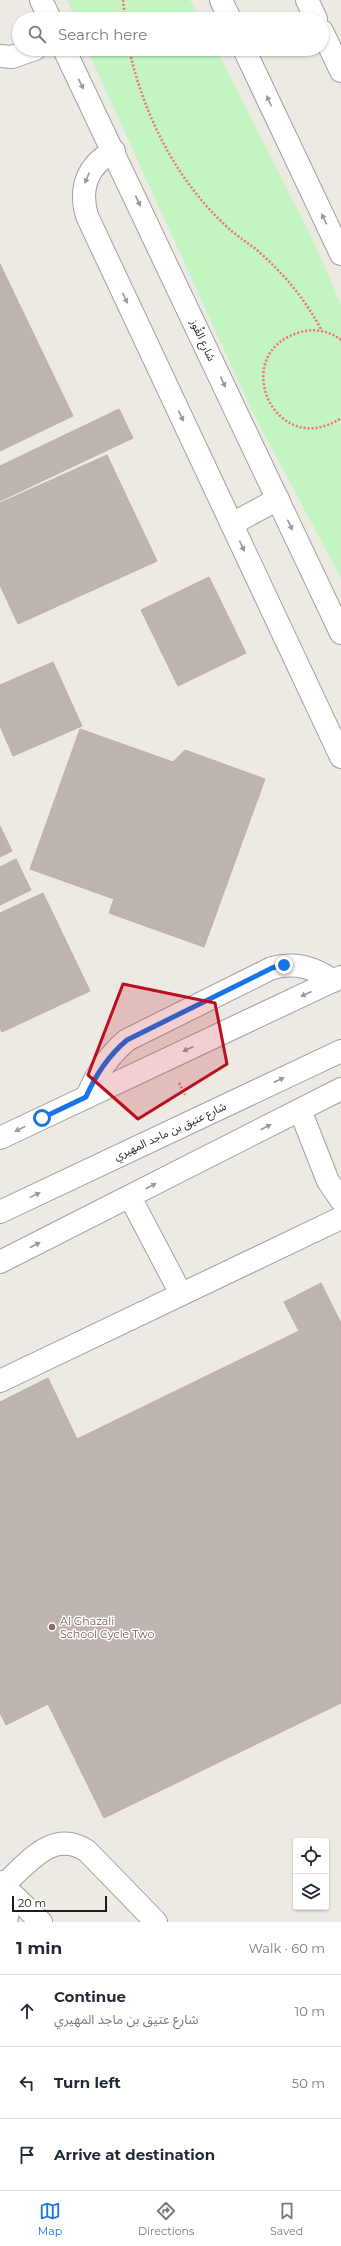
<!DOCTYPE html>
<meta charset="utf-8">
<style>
body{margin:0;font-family:Montserrat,"Noto Sans Arabic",sans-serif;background:#f6f6f7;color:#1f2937}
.controls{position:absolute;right:12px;bottom:12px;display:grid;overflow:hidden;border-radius:4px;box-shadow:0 1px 3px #0004}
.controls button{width:36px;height:36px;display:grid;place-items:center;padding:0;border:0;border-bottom:1px solid #e0e1e3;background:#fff;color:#1f2937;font:20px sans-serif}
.scale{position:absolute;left:12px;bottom:10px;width:95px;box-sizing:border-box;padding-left:4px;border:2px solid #1c1c1c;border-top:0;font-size:11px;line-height:14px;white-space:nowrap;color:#1c1c1c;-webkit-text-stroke:3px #fff;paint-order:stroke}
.stop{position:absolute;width:12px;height:12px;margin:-9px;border:3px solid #1a73e8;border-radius:50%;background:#fff}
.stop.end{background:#1a73e8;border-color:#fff;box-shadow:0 1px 4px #0008}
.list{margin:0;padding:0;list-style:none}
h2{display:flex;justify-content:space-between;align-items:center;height:52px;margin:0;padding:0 16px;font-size:17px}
h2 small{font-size:13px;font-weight:400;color:#747a83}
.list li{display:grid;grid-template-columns:26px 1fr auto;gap:12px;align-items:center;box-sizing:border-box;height:72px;padding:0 16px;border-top:1px solid #e0e1e3}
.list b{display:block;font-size:15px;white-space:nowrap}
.list p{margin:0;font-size:13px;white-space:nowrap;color:#747a83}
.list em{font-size:13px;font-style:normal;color:#747a83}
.icon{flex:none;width:22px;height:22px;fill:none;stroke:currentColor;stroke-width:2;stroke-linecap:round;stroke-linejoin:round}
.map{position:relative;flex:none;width:341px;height:1922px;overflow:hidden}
.search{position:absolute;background:#fff;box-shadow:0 1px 3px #0004;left:12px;right:12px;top:12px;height:44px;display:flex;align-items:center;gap:10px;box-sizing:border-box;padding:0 14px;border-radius:22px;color:#747a83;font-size:15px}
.sheet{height:268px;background:#fff}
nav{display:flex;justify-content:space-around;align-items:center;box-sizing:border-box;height:56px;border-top:1px solid #e0e1e3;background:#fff;font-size:11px;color:#747a83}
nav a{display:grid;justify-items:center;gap:2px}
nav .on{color:#1a73e8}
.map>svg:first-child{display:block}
.park{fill:#c2f5c2}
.building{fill:#bdb4b0;stroke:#beaea6}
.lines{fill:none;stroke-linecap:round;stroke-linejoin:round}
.minor-casing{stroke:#a0a0a0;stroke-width:24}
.path{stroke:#f07271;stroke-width:2.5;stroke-dasharray:2 2;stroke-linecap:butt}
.minor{stroke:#fff;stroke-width:22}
.oneway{fill:#999}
.route{stroke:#1a73e8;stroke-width:5}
.marked{fill:#bb0e1e;fill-opacity:0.2;stroke:#bb0e1e;stroke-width:3;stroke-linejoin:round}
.education-dot{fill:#8d6e63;stroke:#fff;stroke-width:1.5}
.labels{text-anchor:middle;stroke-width:3;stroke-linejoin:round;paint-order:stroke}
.street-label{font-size:11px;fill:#1c1c1c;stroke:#fff}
.education-label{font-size:11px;fill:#785e54;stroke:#fff;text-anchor:start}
</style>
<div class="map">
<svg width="341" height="1922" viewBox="0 0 341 1922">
<rect width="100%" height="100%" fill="#ede9e3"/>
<!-- park -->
<g class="park">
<path d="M 67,0 L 190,0 L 200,19 L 75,19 Z"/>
<path d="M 87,49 L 216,49 L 312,238 L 341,304 L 341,578 L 252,411 Z"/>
</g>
<!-- building -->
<g class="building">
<path d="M 0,264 L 73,416 L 0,451 Z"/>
<path d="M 119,409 L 133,438 L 0,501 L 0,466 Z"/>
<path d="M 107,455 L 157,561 L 18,624 L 0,585 L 0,503 Z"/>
<path d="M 209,577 L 246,653 L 178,686 L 141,610 Z"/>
<path d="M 53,662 L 82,726 L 13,756 L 0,726 L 0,685 Z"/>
<path d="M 80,729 L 173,762 L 185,750 L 265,779 L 204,947 L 109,913 L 114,899 L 30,869 Z"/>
<path d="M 0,826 L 12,851 L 0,857 Z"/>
<path d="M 16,859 L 31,890 L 0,905 L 0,867 Z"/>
<path d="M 43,893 L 90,991 L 2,1032 L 0,1028 L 0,913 Z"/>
<path d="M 321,1283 L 341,1323 L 341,1703 L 104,1818 L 48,1704 L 6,1725 L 0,1713 L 0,1402 L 48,1378 L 77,1439 L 299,1331 L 284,1302 Z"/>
</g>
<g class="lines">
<!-- minor casing -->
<g class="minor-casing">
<g id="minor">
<path d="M 41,0 L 50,19"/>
<path d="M 221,0 L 230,19"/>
<path d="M 307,0 L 316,19"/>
<path d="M 322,31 L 341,71"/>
<path d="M 64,49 L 341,633"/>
<path d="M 244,49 L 341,254"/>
<path d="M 0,56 L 12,57 L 35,49"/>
<path d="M 114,151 C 87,165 79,188 87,216 L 341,757"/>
<path d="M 232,524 L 278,499"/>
<path d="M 87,1097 C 96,1074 108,1056 127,1040 L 272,968 C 295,962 314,967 333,981"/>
<path d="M 300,1110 L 328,1181 L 341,1200"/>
<path d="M 0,1138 L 341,977"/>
<path d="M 130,1197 L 181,1294"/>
<path d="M 0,1212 L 341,1051"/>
<path d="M 0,1262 L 341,1089"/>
<path d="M 0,1381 L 341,1218"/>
<path d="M 0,1882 L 41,1922"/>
<path d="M 3,1885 C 28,1864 52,1828 87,1851 L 156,1922"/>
<path d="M 6,1922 L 11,1893"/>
</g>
</g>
<!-- path -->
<g class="path">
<path d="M 123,0 L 125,19"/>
<path d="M 129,49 C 144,115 175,178 225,225 C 235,235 247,242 258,251 C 285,275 305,299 322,331"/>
<path d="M 341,340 C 330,331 314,328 301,332 C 226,352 275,462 341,418"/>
<path d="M 179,1083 L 185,1095"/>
</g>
<!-- minor -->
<use href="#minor" class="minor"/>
</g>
<!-- one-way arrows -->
<defs><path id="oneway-solid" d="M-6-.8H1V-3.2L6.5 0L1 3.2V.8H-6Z"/></defs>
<g class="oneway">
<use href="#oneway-solid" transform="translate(81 84) rotate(64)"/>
<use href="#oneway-solid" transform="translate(269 101) rotate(-115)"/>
<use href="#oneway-solid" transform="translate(87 178) rotate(113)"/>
<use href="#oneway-solid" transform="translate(138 201) rotate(65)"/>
<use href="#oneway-solid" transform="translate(324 219) rotate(-115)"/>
<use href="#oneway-solid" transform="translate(125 298) rotate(65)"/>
<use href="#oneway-solid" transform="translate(223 382) rotate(65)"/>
<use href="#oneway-solid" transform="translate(181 416) rotate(65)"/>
<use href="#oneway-solid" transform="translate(290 525) rotate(65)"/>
<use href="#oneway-solid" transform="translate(242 546) rotate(65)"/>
<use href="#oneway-solid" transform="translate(306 994) rotate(155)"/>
<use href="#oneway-solid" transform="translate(188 1049) rotate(155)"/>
<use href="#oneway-solid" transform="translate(279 1080) rotate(-25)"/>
<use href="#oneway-solid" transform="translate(266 1127) rotate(-27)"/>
<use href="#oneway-solid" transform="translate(20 1129) rotate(154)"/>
<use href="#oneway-solid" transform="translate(151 1186) rotate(-27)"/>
<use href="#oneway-solid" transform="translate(35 1195) rotate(-26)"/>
<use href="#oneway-solid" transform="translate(35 1245) rotate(-27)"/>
</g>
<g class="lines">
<!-- route -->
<path class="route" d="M 42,1118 L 86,1097 C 96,1074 108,1056 127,1040 L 272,968 L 284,965"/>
</g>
<!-- marked area -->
<path class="marked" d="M 123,984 L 215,1003 L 227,1064 L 138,1119 L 88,1075 Z"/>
<!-- markers -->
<circle class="education-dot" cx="52" cy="1627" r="4"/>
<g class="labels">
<!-- street labels -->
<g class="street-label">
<text transform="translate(203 340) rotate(65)" y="4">شارع القُوز</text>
<text transform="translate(170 1131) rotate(-25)" y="4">شارع عتيق بن ماجد المهيري</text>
</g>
<!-- education labels -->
<g class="education-label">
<text x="60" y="1625">Al Ghazali<tspan x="60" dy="13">School Cycle Two</tspan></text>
</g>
</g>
</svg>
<div class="controls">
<button><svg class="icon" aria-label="locate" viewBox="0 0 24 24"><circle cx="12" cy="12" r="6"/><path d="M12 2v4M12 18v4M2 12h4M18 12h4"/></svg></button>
<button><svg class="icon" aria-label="layers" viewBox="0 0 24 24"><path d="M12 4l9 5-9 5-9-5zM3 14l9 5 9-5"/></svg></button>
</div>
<div class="scale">20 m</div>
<div class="stop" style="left:42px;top:1118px"></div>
<div class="stop end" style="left:284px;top:965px"></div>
<div class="search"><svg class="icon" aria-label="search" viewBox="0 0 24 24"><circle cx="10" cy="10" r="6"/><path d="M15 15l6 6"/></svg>Search here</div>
</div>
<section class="sheet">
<h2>1 min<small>Walk · 60 m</small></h2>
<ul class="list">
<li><svg class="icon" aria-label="ahead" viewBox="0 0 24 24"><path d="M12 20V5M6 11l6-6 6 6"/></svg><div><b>Continue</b><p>شارع عتيق بن ماجد المهيري</p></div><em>10 m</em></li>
<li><svg class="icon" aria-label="left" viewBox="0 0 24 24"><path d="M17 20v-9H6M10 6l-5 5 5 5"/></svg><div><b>Turn left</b></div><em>50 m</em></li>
<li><svg class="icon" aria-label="arrive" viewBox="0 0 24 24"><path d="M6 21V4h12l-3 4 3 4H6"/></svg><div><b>Arrive at destination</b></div></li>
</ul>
</section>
<nav>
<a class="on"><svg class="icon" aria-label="map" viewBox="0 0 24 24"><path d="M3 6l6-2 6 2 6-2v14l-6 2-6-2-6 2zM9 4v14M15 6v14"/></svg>Map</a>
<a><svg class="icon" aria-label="directions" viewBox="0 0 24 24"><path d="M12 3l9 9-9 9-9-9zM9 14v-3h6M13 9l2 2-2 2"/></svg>Directions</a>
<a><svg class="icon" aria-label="saved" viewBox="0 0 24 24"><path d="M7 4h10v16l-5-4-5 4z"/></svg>Saved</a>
</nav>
